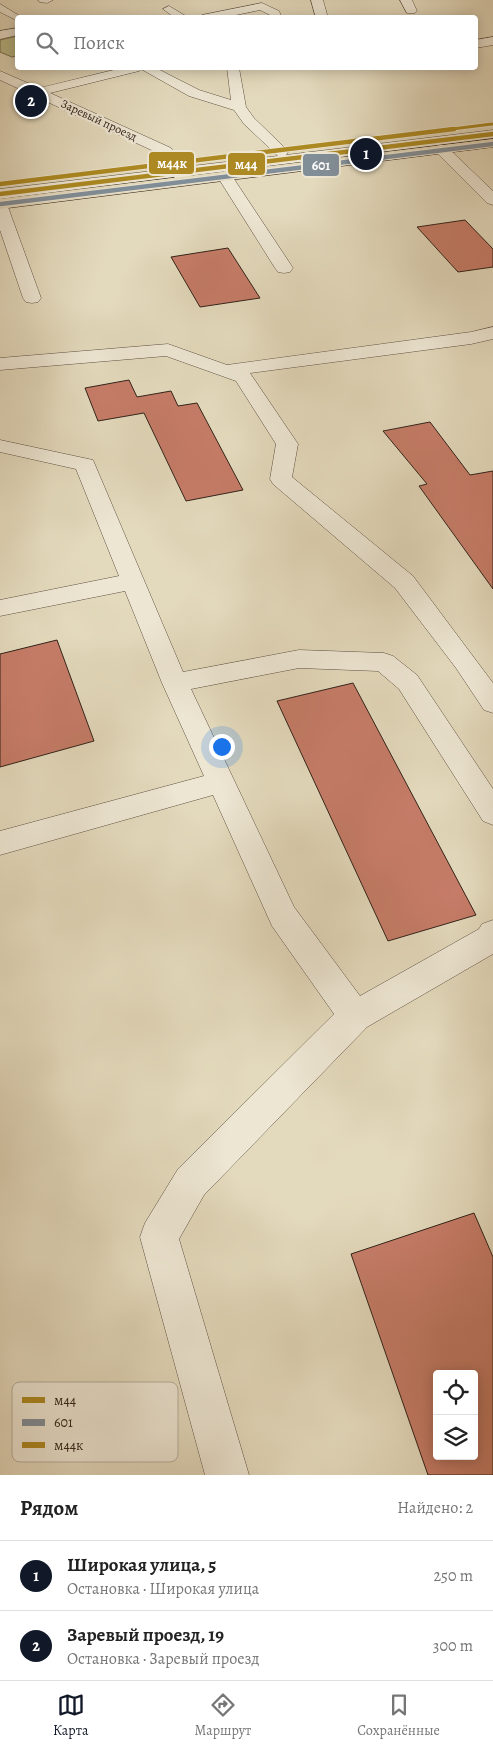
<!DOCTYPE html>
<html lang="ru">
<meta charset="utf-8">
<style>
body{margin:0;font-family:Alegreya,serif;background:#f2f2f2;color:#222}
.controls{position:absolute;right:15px;bottom:15px;display:grid;overflow:hidden;border-radius:5px;box-shadow:0 2px 12px #0003}
.controls button{width:45px;height:45px;display:grid;place-items:center;padding:0;border:0;border-bottom:1px solid #e0e0e0;background:#fff;color:#222;font:25px sans-serif}
.you{position:absolute;left:221px;top:746px;width:18px;height:18px;margin:-12px;border:4px solid #fff;border-radius:50%;background:#1a73e8;box-shadow:0 0 0 8px #1a73e833}
.badge{display:grid;place-items:center;width:32px;height:32px;border-radius:50%;background:#111827;color:#fff;font-size:16px;font-weight:700}
.pin{position:absolute;translate:-50% -50%;border:2px solid #fff;box-shadow:0 1px 5px #0006}
.list{margin:0;padding:0;list-style:none}
h2{display:flex;justify-content:space-between;align-items:center;height:65px;margin:0;padding:0 20px;font-size:21px}
h2 small{font-size:16px;font-weight:400;color:#767676}
.list li{display:grid;grid-template-columns:32px 1fr auto;gap:15px;align-items:center;box-sizing:border-box;height:70px;padding:0 20px;border-top:1px solid #e0e0e0}
.list b{display:block;font-size:19px;white-space:nowrap}
.list p{margin:0;font-size:16px;white-space:nowrap;color:#767676}
.list em{font-size:16px;font-style:normal;color:#767676}
.icon{flex:none;width:28px;height:28px;fill:none;stroke:currentColor;stroke-width:2;stroke-linecap:round;stroke-linejoin:round}
.map{position:relative;flex:none;width:493px;height:1475px;overflow:hidden}
.search{position:absolute;background:#fff;box-shadow:0 2px 12px #0003;left:15px;right:15px;top:15px;height:55px;display:flex;align-items:center;gap:12px;box-sizing:border-box;padding:0 18px;border-radius:5px;color:#767676;font-size:19px}
.sheet{height:205px;background:#fff}
nav{display:flex;justify-content:space-around;align-items:center;box-sizing:border-box;height:70px;border-top:1px solid #e0e0e0;background:#fff;font-size:14px;color:#767676}
nav a{display:grid;justify-items:center;gap:2px}
nav .on{color:#111827}
.map>svg:first-child{display:block}
.green{fill:#bcbc8b;stroke:#766f52}
.building{fill:#c67c68;stroke:#312219;fill-rule:evenodd}
.lines{fill:none;stroke-linecap:round;stroke-linejoin:round}
.minor-casing{stroke:#5e5042;stroke-width:1}
.major-casing{stroke:#312219;stroke-width:1}
.minor{fill:#ede6d3;fill-rule:evenodd}
.major{fill:#e3d9bc;fill-rule:evenodd}
.bus-1-casing{stroke:#ede6d3;stroke-width:6}
.bus-2-casing{stroke:#ede6d3;stroke-width:6}
.bus-3-far1-casing{stroke:#ede6d3;stroke-width:5}
.bus-3-casing{stroke:#ede6d3;stroke-width:6}
.bus-1{stroke:#ac8922;stroke-width:4.5}
.bus-2{stroke:#818e98;stroke-width:4.5}
.bus-3-far1{stroke:#ac8922;stroke-width:3}
.bus-3{stroke:#ac8922;stroke-width:4.5}
.labels{text-anchor:middle;stroke-width:4.5;stroke-linejoin:round;paint-order:stroke}
.far-street-label{font-size:12px;fill:#312219;stroke:#ede6d3}
.key{fill:#ede6d3;stroke:#b5ab9b;stroke-width:1}
.key-label{font-size:14px;fill:#312219}
.line-badge{stroke:#ede6d3;stroke-width:2}
.badge-label{font-size:14px;text-anchor:middle;font-weight:bold;fill:#fff}
</style>
<div class="map">
<svg width="493" height="1475" viewBox="0 0 493 1475">
<rect width="100%" height="100%" fill="#e3d9bc"/>
<filter id="stains"><feTurbulence type="fractalNoise" baseFrequency=".004" numOctaves="4"/><feColorMatrix values="0 0 0 0 .2 0 0 0 0 .09 0 0 0 0 .02 0 0 0 .5 -.17"/></filter>
<radialGradient id="worn" r=".72"><stop offset=".6" stop-color="#630" stop-opacity="0"/><stop offset="1" stop-color="#630" stop-opacity=".3"/></radialGradient>
<!-- green -->
<path class="green" d="M 17,36 L 17,56 L 12,57 L 0,52 L 0,40 Z"/>
<!-- building -->
<g class="building">
<path d="M 465,220 L 493,249 L 493,267 L 458,272 L 417,227 Z"/>
<path d="M 228,248 L 260,298 L 200,307 L 171,257 Z"/>
<path d="M 129,380 L 137,397 L 171,391 L 178,406 L 197,403 L 243,490 L 186,501 L 144,413 L 98,421 L 85,388 Z"/>
<path d="M 430,422 L 470,475 L 493,471 L 493,589 L 419,486 L 427,484 L 383,431 Z"/>
<path d="M 57,640 L 94,741 L 0,767 L 0,654 Z"/>
<path d="M 353,683 L 476,915 L 388,941 L 277,701 Z"/>
<path d="M 474,1213 L 493,1257 L 493,1475 L 428,1475 L 351,1254 ZM 437,1374 L 474,1374 L 474,1456 L 437,1456 Z"/>
</g>
<g class="lines">
<!-- minor casing -->
<g class="minor-casing">
<g id="minor">
<path d="M 38,0 L 53,0 L 47,3 L 40,2 Z"/>
<path d="M 311,0 L 323,0 L 328,18 L 316,18 Z"/>
<path d="M 400,0 L 412,0 L 417,11 L 415,13 L 407,13 Z"/>
<path d="M 262,3 L 279,11 L 282,18 L 270,18 L 270,15 L 260,10 L 222,18 L 197,18 L 202,15 Z"/>
<path d="M 0,4 L 23,18 L 18,18 L 18,21 L 0,12 Z"/>
<path d="M 169,6 L 189,18 L 175,18 L 163,9 Z"/>
<path d="M 18,28 L 18,35 L 0,39 L 0,31 Z"/>
<path d="M 493,37 L 493,45 L 476,48 L 476,40 Z"/>
<path d="M 122,68 L 156,68 L 199,90 L 231,100 L 227,68 L 239,68 L 246,107 L 254,118 L 286,149 L 288,152 L 286,155 L 493,130 L 493,138 L 188,176 L 192,181 L 189,184 L 179,184 L 174,177 L 0,199 L 0,189 L 169,169 L 160,154 L 0,80 L 0,71 L 39,88 ZM 141,69 L 189,96 L 234,110 L 244,124 L 278,156 L 183,167 L 171,148 L 50,93 L 139,71 Z"/>
<path d="M 441,145 L 446,146 L 493,191 L 493,205 L 487,203 L 436,152 L 434,149 L 436,146 Z"/>
<path d="M 225,171 L 230,173 L 293,268 L 290,272 L 284,273 L 278,272 L 275,268 L 217,176 L 220,173 Z"/>
<path d="M 0,202 L 6,204 L 8,207 L 41,298 L 38,302 L 32,303 L 26,302 L 23,298 L 0,230 Z"/>
<path d="M 493,327 L 493,339 L 471,344 L 250,373 L 298,444 L 292,477 L 413,576 L 493,683 L 493,713 L 484,710 L 456,668 L 395,588 L 273,484 L 270,479 L 276,444 L 236,381 L 166,356 L 0,370 L 0,358 L 168,344 L 227,365 L 471,332 Z"/>
<path d="M 0,440 L 93,460 L 183,672 L 299,650 L 384,653 L 393,656 L 417,675 L 493,789 L 493,825 L 483,821 L 399,689 L 378,671 L 299,668 L 191,689 L 294,907 L 360,996 L 479,929 L 482,924 L 493,920 L 493,954 L 367,1027 L 204,1195 L 179,1239 L 249,1475 L 205,1475 L 140,1237 L 145,1223 L 178,1169 L 334,1014 L 272,926 L 213,795 L 0,855 L 0,831 L 204,776 L 162,683 L 125,591 L 0,616 L 0,600 L 119,576 L 76,469 L 0,452 Z"/>
</g>
</g>
<!-- major casing -->
<g class="major-casing">
<path id="major" d="M 493,139 L 493,147 L 0,209 L 0,199 Z"/>
</g>
<!-- minor -->
<use href="#minor" class="minor"/>
<!-- major -->
<use href="#major" class="major"/>
<!-- bus-1 casing -->
<g class="bus-1-casing">
<path id="bus-1" d="M 0,194 L 493,134"/>
</g>
<!-- bus-2 casing -->
<g class="bus-2-casing">
<path id="bus-2" d="M 1,204 L 493,144"/>
</g>
<!-- bus-3-far1 casing -->
<g class="bus-3-far1-casing">
<path id="bus-3-far1" d="M 444,130 L 492,124"/>
</g>
<!-- bus-3 casing -->
<g class="bus-3-casing">
<path id="bus-3" d="M 0,184 L 454,129"/>
</g>
<!-- bus-1 -->
<use href="#bus-1" class="bus-1"/>
<!-- bus-2 -->
<use href="#bus-2" class="bus-2"/>
<!-- bus-3-far1 -->
<use href="#bus-3-far1" class="bus-3-far1"/>
<!-- bus-3 -->
<use href="#bus-3" class="bus-3"/>
</g>
<g class="labels">
<!-- far-street labels -->
<g class="far-street-label">
<text transform="translate(99 120) rotate(25)" y="4">Заревый проезд</text>
</g>
</g>
<!-- legend -->
<rect x="12" y="1382" width="166" height="80" rx="8" class="key"/>
<rect x="22" y="1397" width="23" height="6" fill="#ac8922"/>
<rect x="22" y="1419" width="23" height="7" fill="#818e98"/>
<rect x="22" y="1442" width="23" height="6" fill="#ac8922"/>
<g class="key-label">
<text x="54" y="1405">м44</text>
<text x="54" y="1427">601</text>
<text x="54" y="1450">м44к</text>
</g>
<g class="line-badge">
<rect x="148" y="151" width="47" height="24" rx="5" fill="#ac8922"/>
<rect x="227" y="152" width="39" height="24" rx="5" fill="#ac8922"/>
<rect x="302" y="153" width="38" height="24" rx="5" fill="#818e98"/>
</g>
<g class="badge-label">
<text x="172" y="168">м44к</text>
<text x="246" y="169">м44</text>
<text x="321" y="170">601</text>
</g>
<rect width="100%" height="100%" filter="url(#stains)"/>
<rect width="100%" height="100%" fill="url(#worn)"/>
</svg>
<div class="controls">
<button><svg class="icon" aria-label="locate" viewBox="0 0 24 24"><circle cx="12" cy="12" r="6"/><path d="M12 2v4M12 18v4M2 12h4M18 12h4"/></svg></button>
<button><svg class="icon" aria-label="layers" viewBox="0 0 24 24"><path d="M12 4l9 5-9 5-9-5zM3 14l9 5 9-5"/></svg></button>
</div>
<div class="you"></div>
<div class="pin badge" style="left:366px;top:154px">1</div>
<div class="pin badge" style="left:31px;top:101px">2</div>
<div class="search"><svg class="icon" aria-label="search" viewBox="0 0 24 24"><circle cx="10" cy="10" r="6"/><path d="M15 15l6 6"/></svg>Поиск</div>
</div>
<section class="sheet">
<h2>Рядом<small>Найдено: 2</small></h2>
<ul class="list">
<li><span class="badge">1</span><div><b>Широкая улица, 5</b><p>Остановка · Широкая улица</p></div><em>250 m</em></li>
<li><span class="badge">2</span><div><b>Заревый проезд, 19</b><p>Остановка · Заревый проезд</p></div><em>300 m</em></li>
</ul>
</section>
<nav>
<a class="on"><svg class="icon" aria-label="map" viewBox="0 0 24 24"><path d="M3 6l6-2 6 2 6-2v14l-6 2-6-2-6 2zM9 4v14M15 6v14"/></svg>Карта</a>
<a><svg class="icon" aria-label="directions" viewBox="0 0 24 24"><path d="M12 3l9 9-9 9-9-9zM9 14v-3h6M13 9l2 2-2 2"/></svg>Маршрут</a>
<a><svg class="icon" aria-label="saved" viewBox="0 0 24 24"><path d="M7 4h10v16l-5-4-5 4z"/></svg>Сохранённые</a>
</nav>
